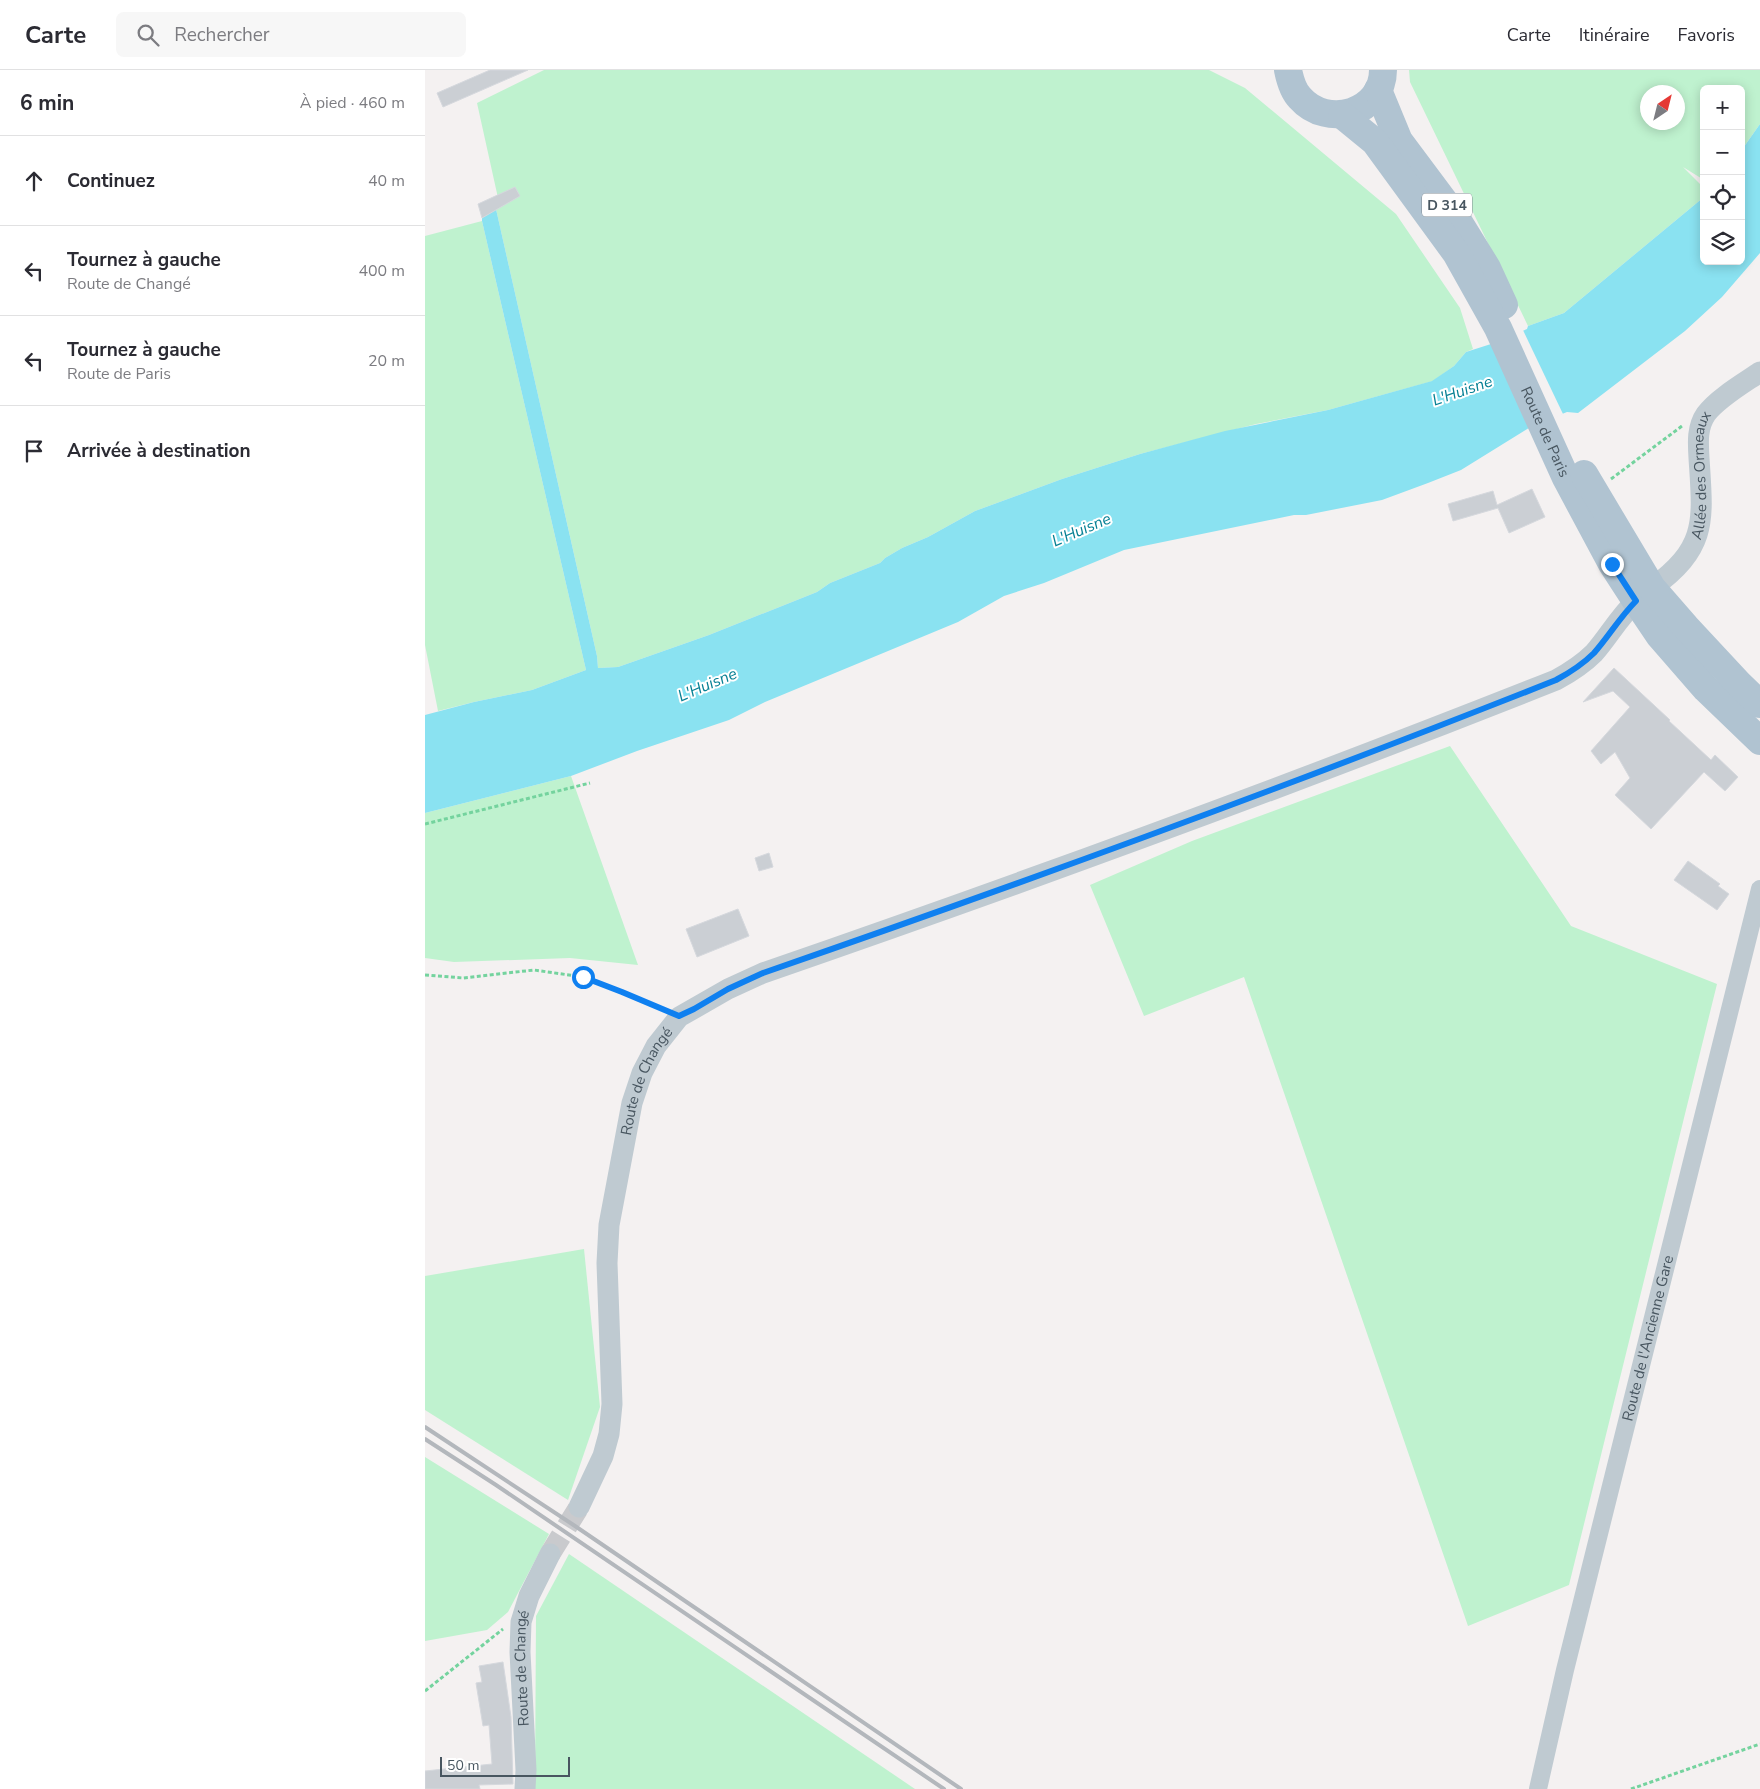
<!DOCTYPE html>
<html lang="fr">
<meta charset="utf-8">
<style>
body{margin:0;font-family:"Nunito Sans",sans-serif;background:#f7f7f7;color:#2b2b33}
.controls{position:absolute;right:15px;top:15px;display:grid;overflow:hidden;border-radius:8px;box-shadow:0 2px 12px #0003}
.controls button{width:45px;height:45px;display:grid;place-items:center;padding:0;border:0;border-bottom:1px solid #e1e1e2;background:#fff;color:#2b2b33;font:25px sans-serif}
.compass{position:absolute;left:1215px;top:15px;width:45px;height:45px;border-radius:50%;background:#fff;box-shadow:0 2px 12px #0003;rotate:35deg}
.scale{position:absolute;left:15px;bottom:12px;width:130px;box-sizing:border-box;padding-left:5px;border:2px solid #485660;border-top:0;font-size:14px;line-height:18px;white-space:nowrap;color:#485660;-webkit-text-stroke:4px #fff;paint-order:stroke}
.stop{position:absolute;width:15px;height:15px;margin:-11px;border:4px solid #0f80f0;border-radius:50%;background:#fff}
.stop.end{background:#0f80f0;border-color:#fff;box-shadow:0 1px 5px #0008}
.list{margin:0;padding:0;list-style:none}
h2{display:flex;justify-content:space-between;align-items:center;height:65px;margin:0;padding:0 20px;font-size:21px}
h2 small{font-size:16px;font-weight:400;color:#7c7c81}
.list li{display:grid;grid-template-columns:32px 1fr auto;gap:15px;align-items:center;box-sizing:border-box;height:90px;padding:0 20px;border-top:1px solid #e1e1e2}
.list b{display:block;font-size:19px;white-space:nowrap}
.list p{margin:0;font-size:16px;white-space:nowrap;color:#7c7c81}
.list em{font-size:16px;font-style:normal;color:#7c7c81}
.icon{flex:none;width:28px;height:28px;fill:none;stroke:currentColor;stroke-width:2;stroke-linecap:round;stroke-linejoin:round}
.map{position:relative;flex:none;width:1335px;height:1719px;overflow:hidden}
header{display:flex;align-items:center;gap:30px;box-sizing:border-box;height:70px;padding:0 25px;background:#fff;border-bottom:1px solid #e1e1e2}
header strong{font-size:24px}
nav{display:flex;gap:28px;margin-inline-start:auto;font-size:18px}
.search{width:350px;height:45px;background:#f7f7f7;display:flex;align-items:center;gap:12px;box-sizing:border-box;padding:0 18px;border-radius:8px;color:#7c7c81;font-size:19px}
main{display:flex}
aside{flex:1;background:#fff}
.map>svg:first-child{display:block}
.green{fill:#bff2cf;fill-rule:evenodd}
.water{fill:#8ae2f1}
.pier{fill:#f4f1f1}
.building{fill:#cbcfd4;stroke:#d5d8dd}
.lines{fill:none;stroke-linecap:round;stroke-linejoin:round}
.tertiary-tunnel{stroke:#c9cacd;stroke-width:21;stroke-dasharray:21 11;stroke-linecap:butt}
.path{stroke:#74d39e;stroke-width:3;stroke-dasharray:4 2.5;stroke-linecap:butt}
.minor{stroke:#bfcad1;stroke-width:18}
.tertiary{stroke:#bfcad1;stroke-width:21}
.primary{stroke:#b0c3d1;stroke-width:28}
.rail{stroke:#b3b7bc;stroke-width:4}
.route{stroke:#0f80f0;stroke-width:6}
.labels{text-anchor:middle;stroke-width:4;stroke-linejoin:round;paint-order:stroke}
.shield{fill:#fff;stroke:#7f8990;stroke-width:1}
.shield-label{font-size:14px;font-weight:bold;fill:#485660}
.street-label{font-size:15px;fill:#485660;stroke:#fff}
.water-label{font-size:16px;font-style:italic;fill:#078195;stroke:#fff}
</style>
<header>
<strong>Carte</strong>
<div class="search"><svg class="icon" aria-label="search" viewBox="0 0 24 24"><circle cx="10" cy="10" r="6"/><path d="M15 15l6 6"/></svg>Rechercher</div>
<nav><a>Carte</a><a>Itinéraire</a><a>Favoris</a></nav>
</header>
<main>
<aside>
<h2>6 min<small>À pied · 460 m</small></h2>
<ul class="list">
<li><svg class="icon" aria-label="ahead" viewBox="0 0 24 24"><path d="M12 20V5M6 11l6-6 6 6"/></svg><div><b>Continuez</b></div><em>40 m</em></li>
<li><svg class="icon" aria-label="left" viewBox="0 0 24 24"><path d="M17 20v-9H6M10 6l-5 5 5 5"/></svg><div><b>Tournez à gauche</b><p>Route de Changé</p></div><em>400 m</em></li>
<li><svg class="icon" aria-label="left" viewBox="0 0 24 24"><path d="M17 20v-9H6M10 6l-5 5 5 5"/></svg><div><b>Tournez à gauche</b><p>Route de Paris</p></div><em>20 m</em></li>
<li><svg class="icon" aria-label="arrive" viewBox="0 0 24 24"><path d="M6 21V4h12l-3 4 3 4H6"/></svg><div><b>Arrivée à destination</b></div></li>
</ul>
</aside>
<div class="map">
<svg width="1335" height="1719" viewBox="0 0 1335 1719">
<rect width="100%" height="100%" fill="#f4f1f1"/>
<!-- green -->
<g class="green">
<path d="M 119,0 L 784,0 L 820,18 L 971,144 L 1035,238 L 1048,279 L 1041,282 L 1029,296 L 1008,311 L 903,340 L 831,354 L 715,384 L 637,409 L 550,441 L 503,467 L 477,478 L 460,488 L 455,493 L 405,513 L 392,522 L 284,565 L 193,597 L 173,598 L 172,586 L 71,139 L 75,137 L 52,33 Z"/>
<path d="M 984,0 L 1335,0 L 1335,54 L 1316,81 L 1316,19 L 1279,19 L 1279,110 L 1258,97 L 1279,118 L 1279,127 L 1139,243 L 1103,256 L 985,12 ZM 1222,22 L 1252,22 L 1252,52 L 1222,52 Z"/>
<path d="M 57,151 L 161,600 L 107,620 L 49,632 L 13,641 L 0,575 L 0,166 Z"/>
<path d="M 1025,676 L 1146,856 L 1292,914 L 1144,1515 L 1043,1556 L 819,907 L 719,946 L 665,815 L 767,771 Z"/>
<path d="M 146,706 L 213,895 L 145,888 L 29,892 L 0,888 L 0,743 Z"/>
<path d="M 159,1179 L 175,1337 L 143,1430 L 0,1340 L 0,1206 Z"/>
<path d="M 0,1387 L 124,1464 L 83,1542 L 62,1560 L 0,1571 Z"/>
<path d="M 144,1484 L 490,1719 L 110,1719 L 111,1546 Z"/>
</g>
<!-- water -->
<path class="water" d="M 1335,54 L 1335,183 L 1297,227 L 1260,261 L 1153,343 L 1142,342 L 1107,356 L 1036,400 L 1003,413 L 957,430 L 881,445 L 869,445 L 699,480 L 619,513 L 579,526 L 533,552 L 340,632 L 304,650 L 212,681 L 146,706 L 0,743 L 0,645 L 49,632 L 107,620 L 161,600 L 57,151 L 57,148 L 71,139 L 172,586 L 173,598 L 193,597 L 284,565 L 392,522 L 405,513 L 455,493 L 460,488 L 477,478 L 503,467 L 550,441 L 637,409 L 715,384 L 800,361 L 903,340 L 1007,311 L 1029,296 L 1041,282 L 1066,274 L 1102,259 L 1103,256 L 1139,243 L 1279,127 L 1279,191 L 1316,191 L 1316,81 Z"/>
<!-- pier -->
<path class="pier" d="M 1097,258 L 1138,344 L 1107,359 L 1066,272 Z"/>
<!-- building -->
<g class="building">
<path d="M 65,0 L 103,0 L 18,37 L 12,23 Z"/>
<path d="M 90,117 L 95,126 L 57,148 L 53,134 Z"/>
<path d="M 1107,419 L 1120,447 L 1084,463 L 1073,438 L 1028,451 L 1023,434 L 1068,421 L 1072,435 Z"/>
<path d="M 1189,598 L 1245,650 L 1244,651 L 1286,690 L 1290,685 L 1313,707 L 1300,721 L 1279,702 L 1226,759 L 1190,725 L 1205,708 L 1190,682 L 1176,694 L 1166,681 L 1205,637 L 1188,621 L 1158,632 Z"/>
<path d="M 344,783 L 348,797 L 334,801 L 330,788 Z"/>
<path d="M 1263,791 L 1295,814 L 1293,816 L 1304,824 L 1292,840 L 1249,810 Z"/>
<path d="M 313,839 L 324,866 L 272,887 L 261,859 Z"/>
<path d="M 78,1592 L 86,1647 L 88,1714 L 54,1715 L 55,1719 L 0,1719 L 0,1701 L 67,1694 L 64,1655 L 58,1656 L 51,1613 L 57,1612 L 54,1596 Z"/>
</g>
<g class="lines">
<!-- tertiary-tunnel -->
<path class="tertiary-tunnel" d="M 125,1484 L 154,1437"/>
<!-- path -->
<g class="path">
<path d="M 1186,409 L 1257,356"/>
<path d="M 0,754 L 165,713"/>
<path d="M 0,905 L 38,908 L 109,900 L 158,907 L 237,939"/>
<path d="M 0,1621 L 78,1559"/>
<path d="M 1206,1719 L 1335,1674"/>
</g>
<!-- minor -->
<path class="minor" id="s1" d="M 1113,1719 L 1140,1600 L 1335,819"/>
<!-- tertiary -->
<g class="tertiary">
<path id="s2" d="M 1227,518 C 1283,477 1278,451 1274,388 C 1273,372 1272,357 1281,344 C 1293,328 1319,313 1335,302"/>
<path id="s3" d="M 154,1437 L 178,1386 L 184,1364 L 187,1334 L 182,1193 L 184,1155 L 207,1033 L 217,1003 L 231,976 L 254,947 L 303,919 L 338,903 C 604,811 869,714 1131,610 C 1144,603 1158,594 1169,583 C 1184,566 1194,547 1211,531"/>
<path id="s4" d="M 100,1719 L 101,1700 L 95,1582 L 96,1552 L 104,1526 L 125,1484"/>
</g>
<!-- primary -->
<g class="primary">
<path d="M 863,0 C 865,10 868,21 875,28 C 902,59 958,43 958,0"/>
<path d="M 953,20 L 974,71 L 1030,146 L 1062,198 L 1079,235"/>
<path id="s5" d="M 917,45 L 950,72 L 1031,183 L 1073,258 L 1141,408 L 1187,494 L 1211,531 L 1234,565 L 1281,619 L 1335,671"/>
<path d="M 1159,404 L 1227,518 L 1261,557 L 1315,615 L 1335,634"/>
</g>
<!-- rail -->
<g class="rail">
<path d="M 0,1357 L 150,1456 L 536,1719"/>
<path d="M 0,1369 L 71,1415 L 519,1719"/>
</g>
</g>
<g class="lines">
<!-- route -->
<path class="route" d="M 158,907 L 197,922 L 254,946 L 269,939 L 303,919 L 338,903 C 604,811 869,714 1131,610 C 1144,603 1158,594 1169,583 C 1184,566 1195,547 1211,531 L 1187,494"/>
</g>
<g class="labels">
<!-- shield labels -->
<rect class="shield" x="997" y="123.5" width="50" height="23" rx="4"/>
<g class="shield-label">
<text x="1022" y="140">D 314</text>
</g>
<!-- street labels -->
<g class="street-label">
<text dy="5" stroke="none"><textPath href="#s5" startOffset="380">Route de Paris</textPath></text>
<text dy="5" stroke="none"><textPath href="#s2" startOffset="131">Allée des Ormeaux</textPath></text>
<text dy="5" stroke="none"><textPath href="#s3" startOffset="438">Route de Changé</textPath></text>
<text dy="5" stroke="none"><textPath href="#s1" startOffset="464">Route de l'Ancienne Gare</textPath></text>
<text dy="5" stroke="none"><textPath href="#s4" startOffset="121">Route de Changé</textPath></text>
</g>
<!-- water labels -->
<g class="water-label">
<text transform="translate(1037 320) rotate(-19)" y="6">L'Huisne</text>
<text transform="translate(656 459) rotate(-23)" y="6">L'Huisne</text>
<text transform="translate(282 614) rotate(-23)" y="6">L'Huisne</text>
</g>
</g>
</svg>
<div class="controls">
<button>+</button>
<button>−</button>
<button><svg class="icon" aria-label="locate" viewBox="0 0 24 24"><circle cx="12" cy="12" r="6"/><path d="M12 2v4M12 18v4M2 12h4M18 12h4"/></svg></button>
<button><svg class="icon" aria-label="layers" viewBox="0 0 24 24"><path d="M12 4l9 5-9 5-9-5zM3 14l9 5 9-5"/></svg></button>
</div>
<svg class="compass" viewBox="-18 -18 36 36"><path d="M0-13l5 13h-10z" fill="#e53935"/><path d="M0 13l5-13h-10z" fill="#7c7c81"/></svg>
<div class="scale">50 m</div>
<div class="stop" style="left:158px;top:907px"></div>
<div class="stop end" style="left:1187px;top:494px"></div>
</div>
</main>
